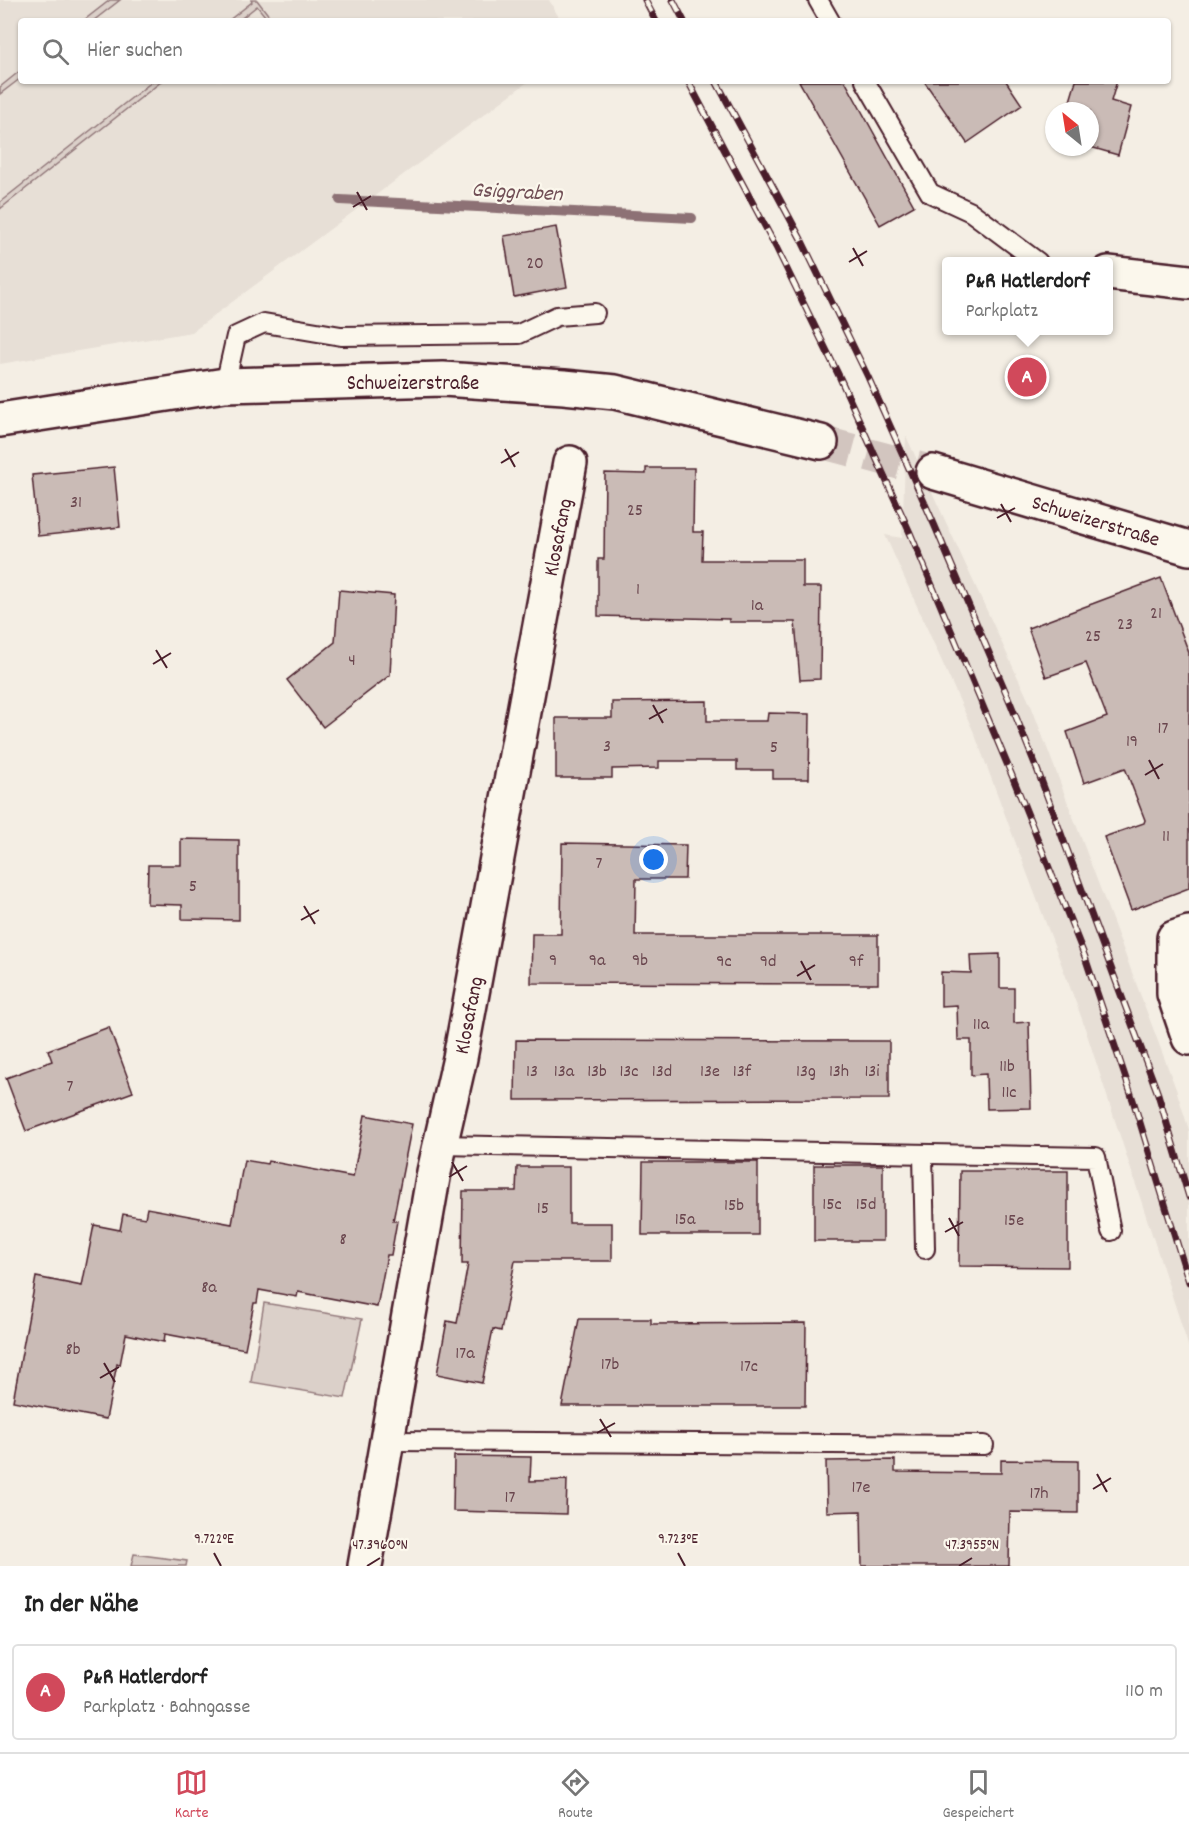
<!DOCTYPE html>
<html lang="de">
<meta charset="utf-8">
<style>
body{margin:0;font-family:Dekko,sans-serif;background:#f6f6f6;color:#222}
.compass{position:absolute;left:1045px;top:102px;width:54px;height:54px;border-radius:50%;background:#fff;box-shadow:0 2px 4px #0004;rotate:330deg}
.you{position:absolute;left:654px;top:860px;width:21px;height:21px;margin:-15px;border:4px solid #fff;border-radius:50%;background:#1a73e8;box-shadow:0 0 0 9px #1a73e833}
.badge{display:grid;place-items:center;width:39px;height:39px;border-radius:50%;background:#d1495b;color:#fff;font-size:20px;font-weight:700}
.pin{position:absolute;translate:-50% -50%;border:3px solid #fff;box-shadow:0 2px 6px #0006}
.popup{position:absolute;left:942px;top:257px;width:171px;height:78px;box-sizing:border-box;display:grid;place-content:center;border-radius:6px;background:#fff;filter:drop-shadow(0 2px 4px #0005);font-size:20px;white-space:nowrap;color:#767676}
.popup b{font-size:22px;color:#222}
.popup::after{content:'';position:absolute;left:50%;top:100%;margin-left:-12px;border:12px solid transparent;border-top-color:#fff}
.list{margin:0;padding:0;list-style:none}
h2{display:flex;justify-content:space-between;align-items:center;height:78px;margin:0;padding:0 24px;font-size:26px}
h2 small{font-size:20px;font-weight:400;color:#767676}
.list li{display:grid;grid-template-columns:39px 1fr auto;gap:18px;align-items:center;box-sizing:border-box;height:96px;margin:0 12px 12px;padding:0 12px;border:2px solid #e0e0e0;border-radius:6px}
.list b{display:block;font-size:22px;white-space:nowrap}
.list p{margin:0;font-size:20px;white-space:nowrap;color:#767676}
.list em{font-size:20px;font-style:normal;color:#767676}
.icon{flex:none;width:33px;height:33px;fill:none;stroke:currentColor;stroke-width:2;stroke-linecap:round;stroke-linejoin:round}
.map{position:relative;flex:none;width:1189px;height:1566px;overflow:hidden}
.search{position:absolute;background:#fff;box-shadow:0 2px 4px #0004;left:18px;right:18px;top:18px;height:66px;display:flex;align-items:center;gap:15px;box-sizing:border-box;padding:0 21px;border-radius:6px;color:#767676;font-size:22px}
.sheet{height:186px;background:#fff}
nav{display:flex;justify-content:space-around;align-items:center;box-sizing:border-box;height:84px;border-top:2px solid #e0e0e0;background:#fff;font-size:16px;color:#767676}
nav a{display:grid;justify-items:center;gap:3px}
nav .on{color:#d1495b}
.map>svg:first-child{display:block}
.built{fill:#e7dfd6}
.green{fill:#dbd0c9;stroke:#92787a;stroke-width:1.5}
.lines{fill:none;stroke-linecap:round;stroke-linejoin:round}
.stream{stroke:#8d7174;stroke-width:10}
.building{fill:#cabbb6;stroke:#4a1f2b;stroke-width:1.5}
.tertiary-tunnel{stroke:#d2c5bf;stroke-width:33;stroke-dasharray:33 16;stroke-linecap:butt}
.service-casing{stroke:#4a1f2b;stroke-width:22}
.minor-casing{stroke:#4a1f2b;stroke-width:38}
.tertiary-casing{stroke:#4a1f2b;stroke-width:38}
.service{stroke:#fbf7ec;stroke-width:18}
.minor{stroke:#fbf7ec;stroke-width:33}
.tertiary{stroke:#fbf7ec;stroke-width:33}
.rail-casing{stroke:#4a1f2b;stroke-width:7}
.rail{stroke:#fbf7ec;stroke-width:4.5;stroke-dasharray:14;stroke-linecap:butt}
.ticks{fill:none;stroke:#4a1f2b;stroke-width:2}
.labels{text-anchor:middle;stroke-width:4.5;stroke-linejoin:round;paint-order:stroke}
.number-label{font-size:18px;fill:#6a464e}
.street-label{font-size:21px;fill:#4a1f2b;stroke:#fbf7ec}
.water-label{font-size:22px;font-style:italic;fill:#714f56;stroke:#fbf7ec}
.ticks-label{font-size:15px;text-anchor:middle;fill:#4a1f2b;stroke:#fbf7ec;stroke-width:4.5;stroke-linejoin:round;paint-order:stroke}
</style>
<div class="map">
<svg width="1189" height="1566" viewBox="0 0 1189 1566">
<rect width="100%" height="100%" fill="#f4eee4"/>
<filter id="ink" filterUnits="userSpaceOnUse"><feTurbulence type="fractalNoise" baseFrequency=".0167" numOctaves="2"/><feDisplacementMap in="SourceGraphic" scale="12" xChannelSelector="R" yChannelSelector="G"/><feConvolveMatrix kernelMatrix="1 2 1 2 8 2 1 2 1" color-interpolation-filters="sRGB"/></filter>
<g filter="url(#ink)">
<!-- built -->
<g class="built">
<path d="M 0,0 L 549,0 L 561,21 L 21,21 L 21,81 L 529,81 L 192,332 L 0,364 Z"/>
<path d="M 906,436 L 1032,708 L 1176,1089 L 1189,1130 L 1189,1348 L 1082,1019 L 975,735 L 885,535 L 902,538 Z"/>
</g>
<!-- green -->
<g class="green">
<path d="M 110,0 L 120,0 L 93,21 L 83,21 Z"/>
<path d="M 251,0 L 257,0 L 273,21 L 269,21 L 257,6 L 238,21 L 228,21 L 252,2 Z"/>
<path d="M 21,70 L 21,78 L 0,94 L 0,87 Z"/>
<path d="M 153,81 L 162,81 L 0,209 L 0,202 Z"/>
<path d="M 264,1303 L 362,1319 L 345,1398 L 251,1382 Z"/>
<path d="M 134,1554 L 187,1561 L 186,1566 L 131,1566 Z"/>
</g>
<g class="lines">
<!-- stream -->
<path class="stream" d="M 340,200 L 692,218"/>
</g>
<!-- building -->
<g class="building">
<path d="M 799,81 L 845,81 L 914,206 L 880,225 Z"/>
<path d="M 924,81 L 1006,81 L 1022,105 L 967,143 Z"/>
<path d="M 1076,81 L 1117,81 L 1111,101 L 1131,107 L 1118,155 L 1090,147 L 1090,111 L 1067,111 Z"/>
<path d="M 556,227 L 567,287 L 514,297 L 504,236 Z"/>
<path d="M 114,467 L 120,527 L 38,536 L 32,475 Z"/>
<path d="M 646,468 L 694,468 L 693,532 L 703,532 L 702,560 L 803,560 L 803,587 L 821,587 L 820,679 L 800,680 L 795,622 L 729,622 L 729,619 L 598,616 L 598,559 L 604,559 L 605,473 L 646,474 Z"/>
<path d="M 1161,578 L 1189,653 L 1189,888 L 1131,910 L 1104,837 L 1144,823 L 1145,820 L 1125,768 L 1084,783 L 1067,732 L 1107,717 L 1086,663 L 1046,677 L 1028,628 Z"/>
<path d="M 339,590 L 394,595 L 390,675 L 323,727 L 287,680 L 335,642 Z"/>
<path d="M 707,701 L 707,721 L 767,721 L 768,713 L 810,714 L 809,779 L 773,779 L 773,770 L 737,770 L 737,761 L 659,761 L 659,768 L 612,769 L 612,778 L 556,778 L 556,718 L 612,718 L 612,702 Z"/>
<path d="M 181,839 L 239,840 L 239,920 L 182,919 L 182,905 L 147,904 L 148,865 L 181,865 Z"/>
<path d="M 562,843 L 686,845 L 685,879 L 636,879 L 635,935 L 878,935 L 878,984 L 531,983 L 532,934 L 561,934 Z"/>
<path d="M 1000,954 L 1000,988 L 1014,988 L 1014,1023 L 1029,1022 L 1031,1108 L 987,1109 L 986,1074 L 971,1075 L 971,1040 L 958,1040 L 957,1005 L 941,1006 L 941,972 L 971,973 L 970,955 Z"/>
<path d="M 109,1027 L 133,1092 L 26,1131 L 6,1078 L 52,1061 L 48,1050 Z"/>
<path d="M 516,1040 L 889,1041 L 889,1099 L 515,1100 Z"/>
<path d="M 365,1115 L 412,1124 L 393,1221 L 397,1221 L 391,1255 L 387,1255 L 377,1307 L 298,1292 L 297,1297 L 259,1290 L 257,1303 L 254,1303 L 245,1349 L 165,1334 L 164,1342 L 126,1334 L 120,1365 L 117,1364 L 106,1419 L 13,1401 L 36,1277 L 82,1286 L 94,1225 L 120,1230 L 123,1214 L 145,1218 L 147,1208 L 232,1224 L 244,1160 L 267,1164 L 268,1161 L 353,1177 Z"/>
<path d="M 643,1162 L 758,1162 L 758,1235 L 642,1235 Z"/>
<rect x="814" y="1165" width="69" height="76"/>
<path d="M 517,1167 L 569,1167 L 569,1223 L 612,1223 L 612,1261 L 515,1261 L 501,1331 L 493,1329 L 482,1383 L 437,1374 L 447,1321 L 457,1323 L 468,1264 L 462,1264 L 463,1191 L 516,1191 Z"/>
<path d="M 960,1171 L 1068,1171 L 1068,1267 L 959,1266 Z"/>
<path d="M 579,1319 L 651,1319 L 651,1324 L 806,1323 L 805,1406 L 562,1406 Z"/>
<path d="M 454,1456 L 531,1457 L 530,1481 L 567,1480 L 566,1514 L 453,1511 Z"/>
<path d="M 895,1460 L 895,1472 L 1001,1473 L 1001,1460 L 1078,1461 L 1078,1513 L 1010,1512 L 1009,1566 L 862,1566 L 861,1511 L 827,1512 L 826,1461 Z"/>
</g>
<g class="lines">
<!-- tertiary-tunnel -->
<path class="tertiary-tunnel" d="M 821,442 L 933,472"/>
<!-- service casing -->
<g class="service-casing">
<g id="service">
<path d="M 818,0 L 830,21"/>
<path d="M 865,81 L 930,193 L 971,212 L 1038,262"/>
<path d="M 225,385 L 236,336 L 264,323 L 341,336 L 519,334 L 557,316 L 595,313"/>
<path d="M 440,1145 L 1096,1157 L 1111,1231"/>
<path d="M 923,1154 L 925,1249"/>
<path d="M 387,1441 L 984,1445"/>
</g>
</g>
<!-- minor casing -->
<g class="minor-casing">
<g id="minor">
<path d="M 1108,273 L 1189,282"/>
<path d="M 1189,933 L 1174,938 L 1174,994 L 1189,1038"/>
<path d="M 365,1566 L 434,1172 L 460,1058 L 570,463"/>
</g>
</g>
<!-- tertiary casing -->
<g class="tertiary-casing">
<g id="tertiary">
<path d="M 0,420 L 225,385 L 443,379 L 564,387 L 615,392 L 821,442"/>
<path d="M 933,472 L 1189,548"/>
</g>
</g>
<!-- service -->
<use href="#service" class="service"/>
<!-- minor -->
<use href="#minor" class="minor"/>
<!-- tertiary -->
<use href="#tertiary" class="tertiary"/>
<!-- rail casing -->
<g class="rail-casing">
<g id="rail">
<path d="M 645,0 L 656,21"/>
<path d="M 673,0 L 684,21"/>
<path d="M 688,81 L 776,247 L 840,378 L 911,535 L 1013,778 L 1085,957 L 1133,1100 L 1189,1282"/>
<path d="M 716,81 L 801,239 L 868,377 L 934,524 L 1010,702 L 1037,769 L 1158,1094 L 1189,1197"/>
</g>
</g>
<!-- rail -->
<use href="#rail" class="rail"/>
</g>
</g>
<!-- ticks -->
<path class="ticks" d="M 357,192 L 367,210M 353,207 L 371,196M 853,248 L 863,266M 849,262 L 867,251M 505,449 L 515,467M 501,463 L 519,452M 1001,504 L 1011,522M 997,518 L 1015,508M 156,650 L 167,668M 153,664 L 171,653M 653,705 L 663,723M 649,719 L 667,709M 1149,760 L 1159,779M 1145,775 L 1163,764M 304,906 L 315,924M 301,920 L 319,910M 801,961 L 811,980M 797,976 L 815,965M 452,1162 L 463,1181M 449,1177 L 467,1166M 949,1218 L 959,1236M 945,1232 L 963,1222M 104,1363 L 115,1382M 100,1378 L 119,1367M 600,1419 L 611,1437M 597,1433 L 615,1423M 1097,1474 L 1107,1492M 1093,1489 L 1111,1478M 214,1553 L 221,1566M 678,1553 L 685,1566M 367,1566 L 380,1558M 959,1566 L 972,1558"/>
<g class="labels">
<!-- number labels -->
<g class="number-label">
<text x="535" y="268">20</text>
<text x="76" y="507">31</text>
<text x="635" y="515">25</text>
<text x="638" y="594">1</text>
<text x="757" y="610">1a</text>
<text x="1156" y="618">21</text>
<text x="1125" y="629">23</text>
<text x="1093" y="641">25</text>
<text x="352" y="665">4</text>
<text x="1163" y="733">17</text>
<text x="1132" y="746">19</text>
<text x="607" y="751">3</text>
<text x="774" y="752">5</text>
<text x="1166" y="841">11</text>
<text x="599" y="868">7</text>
<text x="193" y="891">5</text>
<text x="553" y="965">9</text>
<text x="597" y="965">9a</text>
<text x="640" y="965">9b</text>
<text x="724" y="966">9c</text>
<text x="768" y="966">9d</text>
<text x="856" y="966">9f</text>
<text x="981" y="1029">11a</text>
<text x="1007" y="1071">11b</text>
<text x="532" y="1076">13</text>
<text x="564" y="1076">13a</text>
<text x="597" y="1076">13b</text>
<text x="629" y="1076">13c</text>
<text x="662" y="1076">13d</text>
<text x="710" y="1076">13e</text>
<text x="742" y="1076">13f</text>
<text x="806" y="1076">13g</text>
<text x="839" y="1076">13h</text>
<text x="872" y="1076">13i</text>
<text x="70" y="1091">7</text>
<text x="1009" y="1097">11c</text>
<text x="832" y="1209">15c</text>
<text x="866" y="1209">15d</text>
<text x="734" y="1210">15b</text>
<text x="543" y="1213">15</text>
<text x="685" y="1224">15a</text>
<text x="1014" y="1225">15e</text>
<text x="343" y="1244">8</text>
<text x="209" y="1292">8a</text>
<text x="73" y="1354">8b</text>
<text x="465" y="1358">17a</text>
<text x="610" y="1369">17b</text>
<text x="749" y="1371">17c</text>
<text x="861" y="1492">17e</text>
<text x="1039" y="1498">17h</text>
<text x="510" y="1502">17</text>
</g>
<!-- street labels -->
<g class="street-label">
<text x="413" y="389">Schweizerstraße</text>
<text transform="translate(1096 520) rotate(17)" y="7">Schweizerstraße</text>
<text transform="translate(557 537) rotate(-79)" y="7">Klosafang</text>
<text transform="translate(468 1015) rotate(-79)" y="7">Klosafang</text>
</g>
<!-- water labels -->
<g class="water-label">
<text transform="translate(517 190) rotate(3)" y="8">Gsiggraben</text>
</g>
</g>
<g class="ticks-label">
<text x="214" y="1543">9.722°E</text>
<text x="678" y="1543">9.723°E</text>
<text x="380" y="1549">47.3960°N</text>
<text x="972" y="1549">47.3955°N</text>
</g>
</svg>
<svg class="compass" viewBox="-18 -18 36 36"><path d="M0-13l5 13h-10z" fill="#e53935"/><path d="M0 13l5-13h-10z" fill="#767676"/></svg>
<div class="you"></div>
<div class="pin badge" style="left:1027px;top:377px">A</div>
<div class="popup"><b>P&amp;R Hatlerdorf</b>Parkplatz</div>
<div class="search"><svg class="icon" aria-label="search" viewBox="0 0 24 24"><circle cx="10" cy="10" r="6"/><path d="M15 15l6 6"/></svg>Hier suchen</div>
</div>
<section class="sheet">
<h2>In der Nähe<small></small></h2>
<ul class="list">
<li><span class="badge">A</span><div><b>P&amp;R Hatlerdorf</b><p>Parkplatz · Bahngasse</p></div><em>110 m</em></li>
</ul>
</section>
<nav>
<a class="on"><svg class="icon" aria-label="map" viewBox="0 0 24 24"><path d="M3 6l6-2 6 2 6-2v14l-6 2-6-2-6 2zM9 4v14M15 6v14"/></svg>Karte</a>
<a><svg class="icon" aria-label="directions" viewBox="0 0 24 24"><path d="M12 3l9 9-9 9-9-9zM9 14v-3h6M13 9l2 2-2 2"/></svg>Route</a>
<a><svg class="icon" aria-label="saved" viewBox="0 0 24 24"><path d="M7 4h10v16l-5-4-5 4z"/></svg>Gespeichert</a>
</nav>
